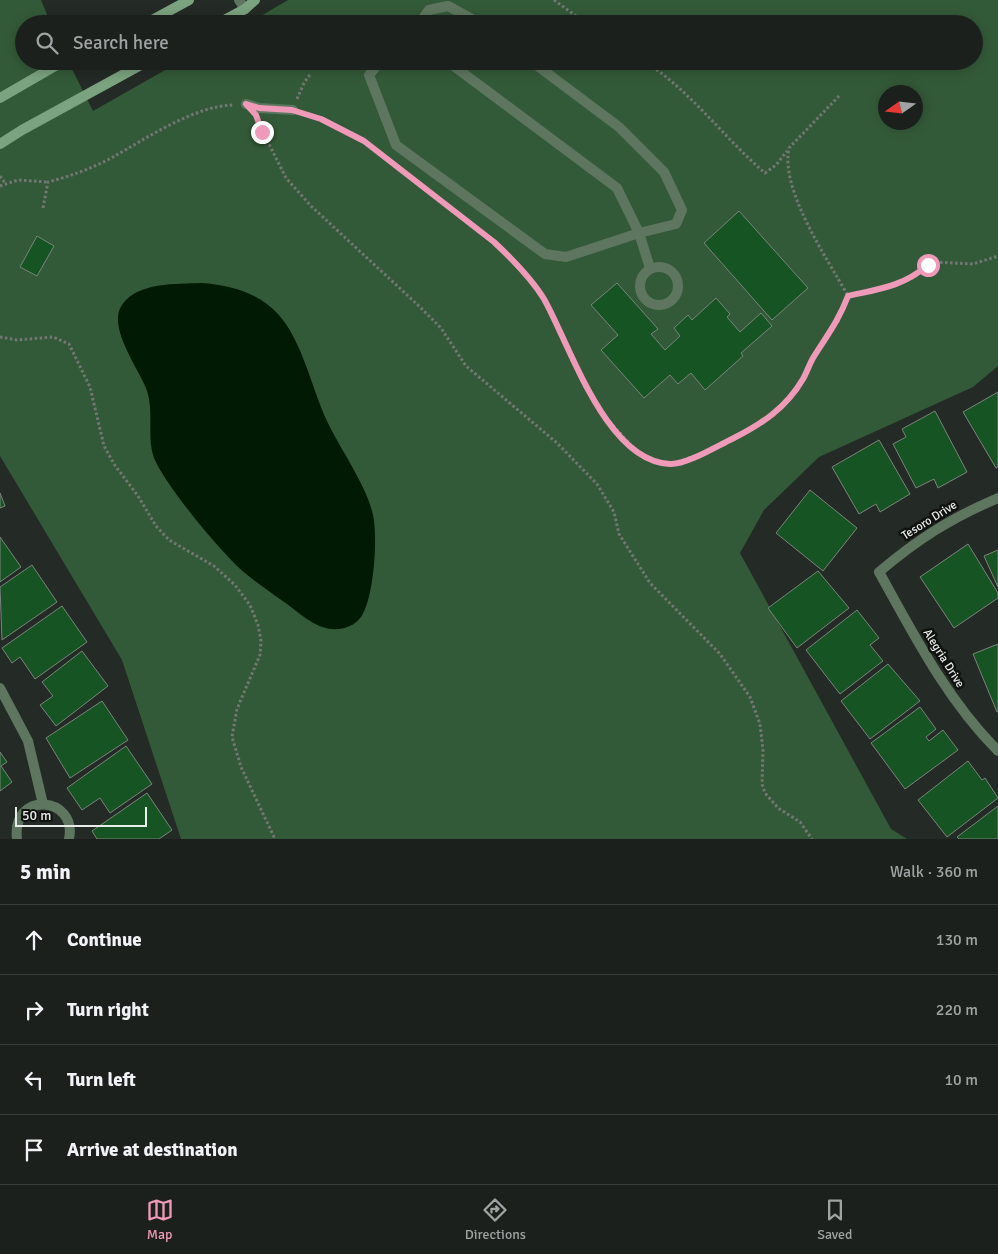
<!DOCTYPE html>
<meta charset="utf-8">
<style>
body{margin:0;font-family:Signika,sans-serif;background:#282d29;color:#f1f3f6}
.compass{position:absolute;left:878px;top:85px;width:45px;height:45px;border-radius:50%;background:#1b201c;box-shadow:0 2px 12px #0003;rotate:256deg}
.scale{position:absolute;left:15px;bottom:12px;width:132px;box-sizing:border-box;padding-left:5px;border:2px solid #e9ede9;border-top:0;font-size:14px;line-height:18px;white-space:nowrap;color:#e9ede9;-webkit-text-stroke:4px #0f120f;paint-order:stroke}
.stop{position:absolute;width:15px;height:15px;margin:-11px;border:4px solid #ef9ab8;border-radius:50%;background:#fff}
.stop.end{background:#ef9ab8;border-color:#fff;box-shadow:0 1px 5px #0008}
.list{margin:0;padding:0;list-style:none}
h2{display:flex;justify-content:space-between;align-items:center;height:65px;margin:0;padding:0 20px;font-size:21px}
h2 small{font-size:16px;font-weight:400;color:#a0a3a3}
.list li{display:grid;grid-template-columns:32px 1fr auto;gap:15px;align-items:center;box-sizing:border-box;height:70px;padding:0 20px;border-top:1px solid #393e3b}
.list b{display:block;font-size:19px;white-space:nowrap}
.list em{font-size:16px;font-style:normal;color:#a0a3a3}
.icon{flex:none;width:28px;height:28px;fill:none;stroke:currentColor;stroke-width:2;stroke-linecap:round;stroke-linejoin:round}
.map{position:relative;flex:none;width:998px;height:839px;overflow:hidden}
.search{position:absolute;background:#1b201c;box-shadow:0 2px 12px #0003;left:15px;right:15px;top:15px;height:55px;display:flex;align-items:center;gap:12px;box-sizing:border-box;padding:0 18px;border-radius:28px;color:#a0a3a3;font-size:19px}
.sheet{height:345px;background:#1b201c}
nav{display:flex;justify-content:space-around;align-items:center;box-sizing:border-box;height:70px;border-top:1px solid #393e3b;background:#1b201c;font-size:14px;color:#a0a3a3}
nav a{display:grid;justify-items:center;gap:2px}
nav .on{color:#ef9ab8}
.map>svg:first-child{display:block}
.green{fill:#335a38;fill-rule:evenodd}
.water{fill:#001a03}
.building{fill:#165423;stroke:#7c837d}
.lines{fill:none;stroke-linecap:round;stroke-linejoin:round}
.path{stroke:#737874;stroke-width:3;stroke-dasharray:2.5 2.5;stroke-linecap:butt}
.lane{stroke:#5e7660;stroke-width:10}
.street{stroke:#5e7660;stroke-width:10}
.secondary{stroke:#7ba37f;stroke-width:10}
.route{stroke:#ef9ab8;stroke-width:6}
.labels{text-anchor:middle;stroke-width:5;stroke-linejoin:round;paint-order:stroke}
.street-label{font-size:12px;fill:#e9ede9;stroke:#0f120f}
</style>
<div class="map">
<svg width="998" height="839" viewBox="0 0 998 839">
<rect width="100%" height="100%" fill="#242a25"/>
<!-- green -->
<path class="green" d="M 0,0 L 41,0 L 51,24 L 24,24 L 24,61 L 68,61 L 93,111 L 181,61 L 974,61 L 974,24 L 247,24 L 288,0 L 998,0 L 998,366 L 973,387 L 819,457 L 764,510 L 740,553 L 891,829 L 907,839 L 181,839 L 122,660 L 0,456 ZM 886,92 L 916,92 L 916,122 L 886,122 Z"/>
<!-- water -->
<path class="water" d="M 201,283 C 230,285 257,292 278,314 C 302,340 312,389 327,421 C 340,449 367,486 373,515 C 378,537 374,598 361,617 C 355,626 342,630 332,629 C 315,628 299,613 287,604 C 273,594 258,584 245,573 C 222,554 165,485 154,458 C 146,436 155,411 146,388 C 138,368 107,326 122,305 C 137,282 177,284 201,283 Z"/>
<!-- building -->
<g class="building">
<path d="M 739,211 L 808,288 L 772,320 L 704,243 Z"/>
<path d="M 37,236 L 54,246 L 37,276 L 20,267 Z"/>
<path d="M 617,283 L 658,329 L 651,334 L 665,350 L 680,336 L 674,328 L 688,315 L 692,320 L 716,298 L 730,314 L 727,317 L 740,332 L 761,313 L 772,326 L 741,353 L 743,356 L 705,390 L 691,373 L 678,384 L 670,375 L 644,398 L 601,350 L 618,335 L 591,305 Z"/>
<path d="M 998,392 L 998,467 L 996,468 L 963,412 Z"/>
<path d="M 935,411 L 967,472 L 938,488 L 934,479 L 916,488 L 893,444 L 906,437 L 902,429 Z"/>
<path d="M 879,440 L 910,494 L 880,512 L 876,504 L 859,514 L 832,467 Z"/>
<path d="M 810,490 L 857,528 L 823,571 L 776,533 Z"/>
<path d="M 0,493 L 5,506 L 0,508 Z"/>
<path d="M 0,537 L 21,567 L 0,582 Z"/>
<path d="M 968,544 L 998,593 L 998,598 L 954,628 L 920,577 Z"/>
<path d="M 998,550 L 998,587 L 984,556 Z"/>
<path d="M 32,565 L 57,602 L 2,640 L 0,587 Z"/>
<path d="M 818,571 L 849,608 L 797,648 L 768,608 Z"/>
<path d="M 62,606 L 87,642 L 35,679 L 20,657 L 12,663 L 2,648 Z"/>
<path d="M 857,610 L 879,638 L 870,645 L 883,661 L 840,694 L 806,650 Z"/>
<path d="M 998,644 L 998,712 L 997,712 L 973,654 Z"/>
<path d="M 82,651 L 108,686 L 56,726 L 40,705 L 53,696 L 42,682 Z"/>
<path d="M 888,664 L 920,701 L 870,739 L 841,701 Z"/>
<path d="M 102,701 L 128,740 L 70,778 L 46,738 Z"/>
<path d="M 920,707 L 936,729 L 926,737 L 929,741 L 943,730 L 958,750 L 905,789 L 871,743 Z"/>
<path d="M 126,746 L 152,784 L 110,813 L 100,798 L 82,810 L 67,788 Z"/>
<path d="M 0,752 L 7,762 L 1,766 L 12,782 L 0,791 Z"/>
<path d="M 968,761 L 982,780 L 985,778 L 998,798 L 947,837 L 918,800 Z"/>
<path d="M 147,793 L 172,830 L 159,839 L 97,839 L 92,831 Z"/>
<path d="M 998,806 L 998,839 L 959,839 L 957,837 Z"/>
</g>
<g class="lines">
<!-- path -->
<g class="path">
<path d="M 554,0 L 587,24"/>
<path d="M 644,61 C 691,91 723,137 765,173 L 776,165 L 787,151"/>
<path d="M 297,99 L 304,83 L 311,73"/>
<path d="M 305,115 L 321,119 L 363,141 L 506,253 L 543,297 L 585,388 L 603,414 L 636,451 L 661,463 L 672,464 L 711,450 L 772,417 L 791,398 L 803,379 L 813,359 L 839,320 L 848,296 C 827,258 780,190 789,148 L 840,95"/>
<path d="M 258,122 L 286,178 L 311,206 L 420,307 L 441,328 L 466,366 L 557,443 L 597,484 L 614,512 L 619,534 L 650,583 L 720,654 L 750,697 L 760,724 L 763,750 L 762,784 L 765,793 L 778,808 L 800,822 L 812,839"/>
<path d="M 0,176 L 5,183"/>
<path d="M 0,186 L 18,180 L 48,182"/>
<path d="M 43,208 L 48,182 C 71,176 93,168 113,157 C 147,138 194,106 233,105"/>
<path d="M 848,296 L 895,286 L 916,276 L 935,262 L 973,264 L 998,256"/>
<path d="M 0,337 L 17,340 L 53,337 L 69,344 L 90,387 L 104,446 L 114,464 L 138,496 L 156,526 L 169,540 L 214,566 L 235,585 L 250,605 L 258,625 L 261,641 L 260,655 L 237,709 L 232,737 L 241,767 L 275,839"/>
</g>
<!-- lane -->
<g class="lane">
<path d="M 239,0 L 245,9"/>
<path d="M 419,24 L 429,10 L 448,6 L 481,24"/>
<path d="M 381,61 L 369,75 L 396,145 L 545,254 L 566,257 L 639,233 L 676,224 L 682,210 L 664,172 L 619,127 L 531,61"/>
<path d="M 447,61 L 617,188 L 639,233 L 650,268"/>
<path d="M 246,104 L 259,108 L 293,110"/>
<circle cx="659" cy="286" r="19"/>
</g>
<!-- street -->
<g class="street">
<path d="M 998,498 C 951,518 918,539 879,572 C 914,635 947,700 998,751"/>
<path d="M 0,688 L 28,741 L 43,804"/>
<path d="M 17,839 C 11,790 78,796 69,839"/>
</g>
<!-- secondary -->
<g class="secondary">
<path d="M 145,24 L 189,0"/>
<path d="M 217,24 L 245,9 L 255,0"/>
<path d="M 0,98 L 64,61"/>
<path d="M 0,144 L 22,130 L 148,61"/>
</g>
</g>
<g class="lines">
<!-- route -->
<path class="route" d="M 262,132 L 256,115 L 246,104 L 259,108 L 292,110 L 321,119 L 364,141 L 494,242 C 510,257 533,281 544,299 C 570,345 606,462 670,464 C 686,465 717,446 732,439 C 762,424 786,408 803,379 C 807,372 809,365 813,358 C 826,337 839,320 848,296 C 879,289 902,287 928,265"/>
</g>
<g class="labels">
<!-- street labels -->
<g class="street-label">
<text transform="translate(929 520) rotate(-32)" y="4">Tesoro Drive</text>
<text transform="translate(944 658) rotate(58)" y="4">Alegria Drive</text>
</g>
</g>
</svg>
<svg class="compass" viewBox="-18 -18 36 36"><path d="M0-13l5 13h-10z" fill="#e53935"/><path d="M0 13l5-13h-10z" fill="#a0a3a3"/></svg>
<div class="scale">50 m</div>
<div class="stop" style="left:928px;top:265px"></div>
<div class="stop end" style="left:262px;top:132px"></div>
<div class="search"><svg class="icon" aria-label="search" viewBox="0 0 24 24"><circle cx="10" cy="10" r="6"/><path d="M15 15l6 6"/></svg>Search here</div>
</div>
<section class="sheet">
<h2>5 min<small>Walk · 360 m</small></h2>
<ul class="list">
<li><svg class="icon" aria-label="ahead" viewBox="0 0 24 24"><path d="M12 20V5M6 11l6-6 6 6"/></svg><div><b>Continue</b></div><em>130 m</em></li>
<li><svg class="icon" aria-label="right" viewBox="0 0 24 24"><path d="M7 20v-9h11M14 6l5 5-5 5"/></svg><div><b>Turn right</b></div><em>220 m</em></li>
<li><svg class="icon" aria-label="left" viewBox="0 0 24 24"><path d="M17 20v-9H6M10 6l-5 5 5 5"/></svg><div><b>Turn left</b></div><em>10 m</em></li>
<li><svg class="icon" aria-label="arrive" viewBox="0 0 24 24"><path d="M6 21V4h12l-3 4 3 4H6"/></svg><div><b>Arrive at destination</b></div></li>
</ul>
</section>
<nav>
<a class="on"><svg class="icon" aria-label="map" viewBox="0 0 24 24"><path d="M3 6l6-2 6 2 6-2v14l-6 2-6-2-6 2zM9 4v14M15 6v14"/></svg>Map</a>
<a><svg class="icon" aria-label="directions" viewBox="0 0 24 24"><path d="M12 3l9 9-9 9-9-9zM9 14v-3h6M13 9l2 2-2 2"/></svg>Directions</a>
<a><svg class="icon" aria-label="saved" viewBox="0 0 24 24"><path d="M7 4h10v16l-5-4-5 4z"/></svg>Saved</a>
</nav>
